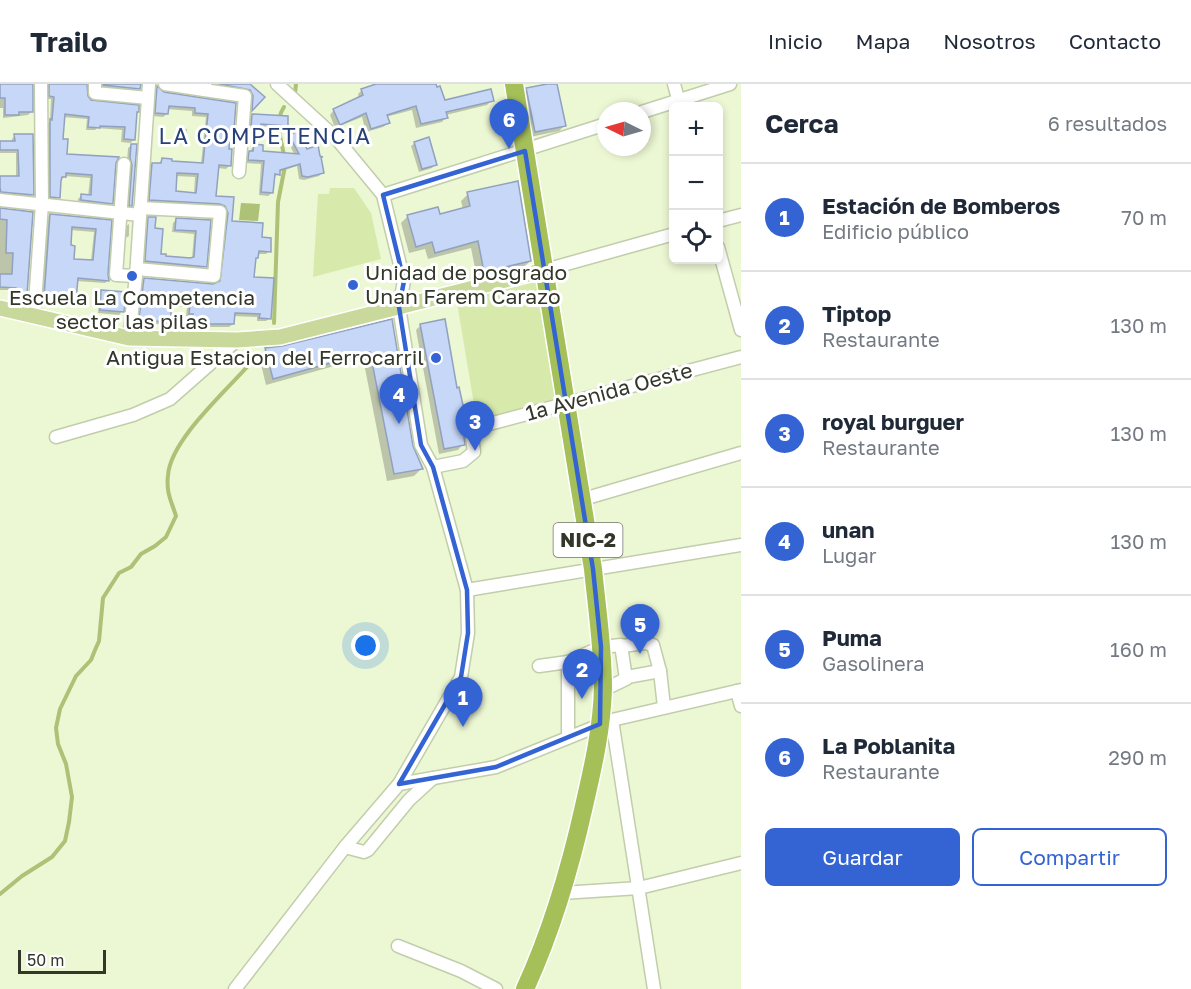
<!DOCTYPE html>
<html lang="es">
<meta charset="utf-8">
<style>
body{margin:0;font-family:"Golos Text",sans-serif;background:#f6f6f7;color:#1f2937}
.controls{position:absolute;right:18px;top:18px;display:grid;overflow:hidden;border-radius:9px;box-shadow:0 3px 9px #0003}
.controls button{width:54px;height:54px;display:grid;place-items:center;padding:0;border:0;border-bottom:2px solid #e0e1e3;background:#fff;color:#1f2937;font:30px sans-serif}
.compass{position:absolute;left:597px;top:18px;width:54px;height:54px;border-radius:50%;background:#fff;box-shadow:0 3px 9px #0003;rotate:275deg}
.scale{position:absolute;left:18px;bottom:15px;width:88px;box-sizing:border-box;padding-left:6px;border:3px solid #333729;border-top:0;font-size:16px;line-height:21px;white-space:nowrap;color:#333729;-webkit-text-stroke:4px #fff;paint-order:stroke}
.you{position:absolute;left:366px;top:562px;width:21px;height:21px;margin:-15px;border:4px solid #fff;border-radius:50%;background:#1a73e8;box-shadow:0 0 0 9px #1a73e833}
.badge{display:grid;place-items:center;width:39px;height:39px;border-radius:50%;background:#3464d3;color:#fff;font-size:20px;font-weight:700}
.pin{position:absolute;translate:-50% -50px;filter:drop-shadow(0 2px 3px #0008)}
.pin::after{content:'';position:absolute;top:32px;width:21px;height:18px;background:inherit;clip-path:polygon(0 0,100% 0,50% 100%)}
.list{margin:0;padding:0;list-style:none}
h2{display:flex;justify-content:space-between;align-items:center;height:78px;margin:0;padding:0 24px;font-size:26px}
h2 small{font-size:20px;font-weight:400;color:#747a83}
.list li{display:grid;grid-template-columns:39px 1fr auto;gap:18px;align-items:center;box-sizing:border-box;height:108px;padding:0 24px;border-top:2px solid #e0e1e3}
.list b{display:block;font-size:22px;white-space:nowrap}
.list p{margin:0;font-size:20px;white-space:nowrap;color:#747a83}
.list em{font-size:20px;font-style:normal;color:#747a83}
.actions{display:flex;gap:12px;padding:18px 24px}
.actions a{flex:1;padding:14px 0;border:2px solid #3464d3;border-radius:9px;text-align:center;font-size:21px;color:#3464d3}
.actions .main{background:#3464d3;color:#fff}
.icon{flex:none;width:33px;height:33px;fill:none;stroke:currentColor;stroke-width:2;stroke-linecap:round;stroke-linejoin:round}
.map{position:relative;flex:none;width:741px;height:905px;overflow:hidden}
header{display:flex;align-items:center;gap:36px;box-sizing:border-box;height:84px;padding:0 30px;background:#fff;border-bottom:2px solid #e0e1e3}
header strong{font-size:28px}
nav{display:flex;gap:33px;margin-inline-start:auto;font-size:21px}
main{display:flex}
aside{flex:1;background:#fff}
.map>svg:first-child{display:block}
.green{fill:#d7eaab}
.water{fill:#adc177}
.shadow{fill:#0003;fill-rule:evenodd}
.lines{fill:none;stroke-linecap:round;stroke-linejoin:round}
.stream{stroke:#adc177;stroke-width:4}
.building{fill:#c7d7f7;stroke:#91a1bf;stroke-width:1.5;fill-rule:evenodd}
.minor-casing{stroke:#c2cdab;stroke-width:15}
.major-casing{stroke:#fff;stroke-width:18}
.highway-casing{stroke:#fff;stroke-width:21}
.minor{stroke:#fff;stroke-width:12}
.major{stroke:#c9d99b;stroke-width:15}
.highway{stroke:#a5bf59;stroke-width:18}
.marked{fill:none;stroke:#3464d3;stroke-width:4.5;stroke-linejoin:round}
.poi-dot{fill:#3464d3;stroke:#fff;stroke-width:2}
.labels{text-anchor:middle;stroke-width:6;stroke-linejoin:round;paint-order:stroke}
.shield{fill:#fff;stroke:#707369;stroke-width:1.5}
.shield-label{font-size:20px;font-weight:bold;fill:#333729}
.poi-label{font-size:21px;fill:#333729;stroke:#fff;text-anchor:start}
.street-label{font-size:21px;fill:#333729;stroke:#fff}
.neighbourhood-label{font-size:22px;letter-spacing:1.5px;fill:#274178;stroke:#fff}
</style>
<header>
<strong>Trailo</strong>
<nav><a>Inicio</a><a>Mapa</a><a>Nosotros</a><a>Contacto</a></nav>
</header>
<main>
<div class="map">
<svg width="741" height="905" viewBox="0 0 741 905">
<rect width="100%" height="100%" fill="#ecf7d4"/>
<!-- green -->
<g class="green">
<path d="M 330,104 L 354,104 L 371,129 L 381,175 L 313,193 L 318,110 L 329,110 Z"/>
<path d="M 541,193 L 558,315 L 477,338 L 456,213 Z"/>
</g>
<!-- water -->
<path class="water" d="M 241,119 L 260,120 L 258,137 L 239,136 Z"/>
<!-- shadow -->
<g class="shadow">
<path d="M 0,0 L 32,0 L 32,27 L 28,31 L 3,34 L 3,24 L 0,24 Z"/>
<path d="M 45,0 L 86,0 L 85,9 L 90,18 L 135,30 L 134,56 L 130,59 L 121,58 L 122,46 L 97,44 L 95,46 L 86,46 L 87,35 L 63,33 L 61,56 L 65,71 L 114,79 L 111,119 L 108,122 L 78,119 L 78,115 L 82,111 L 88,112 L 90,94 L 65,92 L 61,96 L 58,113 L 55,117 L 47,116 L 47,40 L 50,37 L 51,15 L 47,15 Z"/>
<path d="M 99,0 L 140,0 L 136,8 L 100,4 Z"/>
<path d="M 209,0 L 224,0 L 221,3 L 210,2 Z"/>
<path d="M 235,0 L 249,0 L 263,13 L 250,27 L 230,5 Z"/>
<path d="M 381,0 L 435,0 L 444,18 L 492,16 L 487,21 L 446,31 L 446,33 L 442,38 L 416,44 L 412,26 L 386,33 L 388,39 L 383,43 L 366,48 L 362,33 L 335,44 L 330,31 L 334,26 L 359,15 L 358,10 L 362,6 Z"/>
<path d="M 555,0 L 564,42 L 559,47 L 530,53 L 521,10 L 527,5 L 557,0 Z"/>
<path d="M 157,4 L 163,10 L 235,20 L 233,45 L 229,48 L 228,67 L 230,81 L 226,85 L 218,84 L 215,113 L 232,115 L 230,138 L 260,154 L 269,167 L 266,170 L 257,170 L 254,176 L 253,194 L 270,234 L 266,237 L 257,237 L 257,233 L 233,232 L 233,240 L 229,243 L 190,243 L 190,233 L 186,232 L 187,223 L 170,222 L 169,238 L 166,241 L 137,238 L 141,199 L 145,195 L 217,201 L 220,197 L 226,133 L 147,119 L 149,84 L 153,80 L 159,81 L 162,75 L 170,79 L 201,80 L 206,33 L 192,32 L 192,27 L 167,25 L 167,30 L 163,33 L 153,32 L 154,7 ZM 176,92 L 195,93 L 194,110 L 174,109 Z"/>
<path d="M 252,32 L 286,41 L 283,44 L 259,42 L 256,49 L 248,48 L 249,35 Z"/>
<path d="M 179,44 L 187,45 L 186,54 L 183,57 L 175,56 L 176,47 Z"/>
<path d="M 15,51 L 32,111 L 29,114 L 0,111 L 0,94 L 16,93 L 16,69 L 0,69 L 0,59 L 12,59 L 12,55 Z"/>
<path d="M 290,52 L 306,67 L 322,89 L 319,92 L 304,96 L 299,95 L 297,82 L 279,88 L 275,93 L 273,93 L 272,109 L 268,112 L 259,111 L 261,80 L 246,79 L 246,72 L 254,62 L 261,69 L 295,72 L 287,55 Z"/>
<path d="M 415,59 L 435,80 L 432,84 L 419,88 L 411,62 Z"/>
<path d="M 132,61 L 135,61 L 131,121 L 128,124 L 127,78 L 128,64 Z"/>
<path d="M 468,110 L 530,177 L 523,184 L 477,194 L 471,164 L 428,175 L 425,165 L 409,169 L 401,139 L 408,132 L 438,132 L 463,125 L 461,117 Z"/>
<path d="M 0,125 L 32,129 L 26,209 L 23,212 L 13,212 L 14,206 L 0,206 Z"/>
<path d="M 50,131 L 110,138 L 108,196 L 105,199 L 76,197 L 75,217 L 72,220 L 64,219 L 64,217 L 41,216 L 47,134 ZM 70,146 L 94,148 L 91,177 L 72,176 L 69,163 Z"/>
<path d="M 149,134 L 160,171 L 165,173 L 192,175 L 194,150 L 172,148 L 173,139 L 176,136 L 209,137 L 205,182 L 202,186 L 143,180 L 146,137 Z"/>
<path d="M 129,140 L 129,152 L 124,155 L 125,143 Z"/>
<path d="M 102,208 L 122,227 L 119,231 L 98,229 L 99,211 Z"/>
<path d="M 391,236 L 411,363 L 421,385 L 414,392 L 387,397 L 363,274 L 266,301 L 259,272 L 266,265 L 282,264 Z"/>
<path d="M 421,241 L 462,353 L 463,360 L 458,366 L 439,370 L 416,246 Z"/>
</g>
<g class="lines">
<!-- stream -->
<g class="stream">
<path d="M 295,9 L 296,0"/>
<path d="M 284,23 C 274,38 281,55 284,71"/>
<path d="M 274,239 L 278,118 L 285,82"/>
<path d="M 0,810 L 22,792 L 52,773 L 65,757 L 69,738 L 72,713 L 66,680 L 58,660 L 56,644 L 60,625 L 76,592 L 91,576 L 95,566 L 99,557 L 103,514 L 119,489 L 131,483 L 141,470 L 155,462 L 166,453 L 176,432 C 171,416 166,409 168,391 C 171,354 230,304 254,275"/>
</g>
</g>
<!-- building -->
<g class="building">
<path d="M 0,0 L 33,0 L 33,28 L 19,28 L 19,31 L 5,31 L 5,14 L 0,14 Z"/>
<path d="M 49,0 L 87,0 L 88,12 L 91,16 L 139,21 L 139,28 L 137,28 L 135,56 L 124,55 L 125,43 L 100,42 L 100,44 L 88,43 L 89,33 L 65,30 L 63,55 L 68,55 L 67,70 L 119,73 L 116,79 L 113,120 L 81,116 L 81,110 L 91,111 L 92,91 L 66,89 L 66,93 L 62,93 L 61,97 L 60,114 L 50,113 L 50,35 L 52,36 L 54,13 L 49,12 Z"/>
<path d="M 103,0 L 141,0 L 140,5 L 103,1 Z"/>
<path d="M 220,0 L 250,0 L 265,13 L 252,27 L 253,12 L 250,6 Z"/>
<path d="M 376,0 L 436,0 L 437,3 L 440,2 L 445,16 L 491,5 L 494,17 L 446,28 L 448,34 L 421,40 L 416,22 L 387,31 L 390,39 L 371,45 L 366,29 L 340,41 L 333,25 L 363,11 L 361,5 Z"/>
<path d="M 547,0 L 557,0 L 566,42 L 535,48 L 526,4 Z"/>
<path d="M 157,2 L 164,8 L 236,19 L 234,46 L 231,46 L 229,65 L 232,65 L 231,82 L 219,81 L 216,112 L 234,113 L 232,137 L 263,139 L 262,153 L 271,154 L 271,168 L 259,167 L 258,174 L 256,174 L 254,193 L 274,194 L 271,235 L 259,234 L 260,230 L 235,229 L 234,240 L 192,240 L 193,230 L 189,230 L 190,221 L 172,219 L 170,239 L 139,235 L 144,194 L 213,200 L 220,197 L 228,129 L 225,122 L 220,120 L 149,116 L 152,79 L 161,79 L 162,74 L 172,75 L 172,77 L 203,79 L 208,30 L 195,29 L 195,24 L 169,22 L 168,30 L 155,29 ZM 177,89 L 198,90 L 196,109 L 176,107 Z"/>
<path d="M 252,30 L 288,32 L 288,42 L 261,40 L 261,46 L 251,45 Z"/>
<path d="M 298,47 L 307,65 L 318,61 L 320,72 L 323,73 L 321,73 L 324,89 L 308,93 L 302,92 L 300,80 L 280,86 L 280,91 L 275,90 L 273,109 L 261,108 L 264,77 L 248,76 L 249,67 L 253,67 L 254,60 L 263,61 L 263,67 L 299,70 L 289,51 Z"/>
<path d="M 14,50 L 33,50 L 34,111 L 1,108 L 0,104 L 0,92 L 19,92 L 18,66 L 0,66 L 0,57 L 15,57 Z"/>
<path d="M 429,53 L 437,81 L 422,85 L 414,58 Z"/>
<path d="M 131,60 L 137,60 L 132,122 L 129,122 L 132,81 L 130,74 Z"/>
<path d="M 518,97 L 531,177 L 484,188 L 478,157 L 435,169 L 432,158 L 416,163 L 407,131 L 438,123 L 440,130 L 470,122 L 467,108 Z"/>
<path d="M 0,124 L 33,128 L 27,210 L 16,209 L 16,204 L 0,203 L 0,190 L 12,190 L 13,169 L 6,169 L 7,136 L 0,135 Z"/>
<path d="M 50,130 L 112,136 L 108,190 L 109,197 L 78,194 L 76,217 L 44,213 ZM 72,143 L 96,145 L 93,176 L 74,175 L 75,162 L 71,161 Z"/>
<path d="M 148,133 L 156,133 L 155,144 L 163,145 L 161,170 L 166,170 L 166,172 L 190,174 L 194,173 L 196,147 L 175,146 L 176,134 L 211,136 L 207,183 L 145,177 Z"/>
<path d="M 101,206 L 126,208 L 124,228 L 100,226 Z"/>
<path d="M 392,235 L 413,362 L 423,385 L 394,390 L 370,268 L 273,295 L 265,264 L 282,262 Z"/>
<path d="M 445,235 L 457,304 L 459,303 L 468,344 L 464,353 L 465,361 L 444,365 L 420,240 Z"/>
</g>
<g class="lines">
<!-- minor casing -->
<g class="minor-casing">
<g id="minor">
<path d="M 95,0 L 95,9 L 148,14"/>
<path d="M 165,0 L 204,6 L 205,0"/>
<path d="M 674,0 L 680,22"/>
<path d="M 204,6 L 245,12 L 239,88"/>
<path d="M 642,28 L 730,0"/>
<path d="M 124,80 L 116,191 L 136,192"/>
<path d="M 383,111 L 606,40"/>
<path d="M 0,116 L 140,131"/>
<path d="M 718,137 L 741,131"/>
<path d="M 718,163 L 741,246"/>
<path d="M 137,185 L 214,192 L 220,128 L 140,124"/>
<path d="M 545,186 L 674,150"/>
<path d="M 34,233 L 42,120 L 41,0"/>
<path d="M 129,254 L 136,192 L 149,0"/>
<path d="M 56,353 L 133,331 L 170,315 L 237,256"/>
<path d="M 433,383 L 463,377 L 474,368 L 472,353 L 478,343 L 741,273"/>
<path d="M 580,416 L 741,369"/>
<path d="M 467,506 L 741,461"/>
<path d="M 622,562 L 645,559 L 653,561 L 660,587 L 664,623"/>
<path d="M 568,578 L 601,563 L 621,561 L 626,595 L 603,606"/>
<path d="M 539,582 L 568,578 L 568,653"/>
<path d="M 627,593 L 660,587"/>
<path d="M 737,607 L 741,622"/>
<path d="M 612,636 L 654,905"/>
<path d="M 399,700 L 496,683 L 612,636 L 741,606"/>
<path d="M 345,763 L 364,768 L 368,766 L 409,716 L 433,694"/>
<path d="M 562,809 L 639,804 L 741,779"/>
<path d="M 398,862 L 461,887 L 496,905"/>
<path d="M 235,905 L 345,763 L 399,700 L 461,593 L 468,549 L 467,506 L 433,383 L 421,361 L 399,223 L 404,197 L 383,111 L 336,54 L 277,0"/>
</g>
</g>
<!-- major casing -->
<g class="major-casing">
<path id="major" d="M 0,224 L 129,254 L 237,256 L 280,253 L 545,186"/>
</g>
<!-- highway casing -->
<g class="highway-casing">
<path id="highway" d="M 514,0 L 593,485 C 597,525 603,564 603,604 C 602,644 593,683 584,722 C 570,785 552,846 525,905"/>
</g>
<!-- minor -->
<use href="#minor" class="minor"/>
<!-- major -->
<use href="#major" class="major"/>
<!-- highway -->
<use href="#highway" class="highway"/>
</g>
<!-- marked area -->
<path class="marked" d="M 525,67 L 593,485 L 601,563 L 600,640 L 496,683 L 399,700 L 461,593 L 468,549 L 467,506 L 433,383 L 421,361 L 399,223 L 404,197 L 383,111 Z"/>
<!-- markers -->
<g class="poi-dot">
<circle cx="132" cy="192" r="6"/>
<circle cx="353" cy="201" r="6"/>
<circle cx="436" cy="274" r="6"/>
</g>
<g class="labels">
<!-- shield labels -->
<rect class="shield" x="553.5" y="439" width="69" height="34" rx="4.5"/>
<g class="shield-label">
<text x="588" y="463">NIC-2</text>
</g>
<!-- poi labels -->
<g class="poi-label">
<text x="365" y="196">Unidad de posgrado<tspan x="365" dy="24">Unan Farem Carazo</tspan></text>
<text x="132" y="221" text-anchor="middle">Escuela La Competencia<tspan x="132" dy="24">sector las pilas</tspan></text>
<text x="424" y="281" text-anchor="end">Antigua Estacion del Ferrocarril</text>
</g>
<!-- street labels -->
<g class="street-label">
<text transform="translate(609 308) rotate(-15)" y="7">1a Avenida Oeste</text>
</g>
<!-- neighbourhood labels -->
<g class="neighbourhood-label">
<text x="265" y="60">LA COMPETENCIA</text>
</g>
</g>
</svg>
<div class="controls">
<button>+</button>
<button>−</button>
<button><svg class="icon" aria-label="locate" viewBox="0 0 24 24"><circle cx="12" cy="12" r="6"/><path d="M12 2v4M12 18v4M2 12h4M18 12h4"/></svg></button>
</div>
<svg class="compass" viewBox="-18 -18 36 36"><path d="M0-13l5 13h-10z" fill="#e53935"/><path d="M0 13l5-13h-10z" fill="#747a83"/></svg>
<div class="scale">50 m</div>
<div class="you"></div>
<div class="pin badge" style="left:463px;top:643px">1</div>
<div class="pin badge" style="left:582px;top:615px">2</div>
<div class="pin badge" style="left:475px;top:367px">3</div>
<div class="pin badge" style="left:399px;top:340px">4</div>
<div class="pin badge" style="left:640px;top:570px">5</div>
<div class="pin badge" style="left:509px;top:65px">6</div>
</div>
<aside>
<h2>Cerca<small>6 resultados</small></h2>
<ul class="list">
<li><span class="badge">1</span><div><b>Estación de Bomberos</b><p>Edificio público</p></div><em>70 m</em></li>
<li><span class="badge">2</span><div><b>Tiptop</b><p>Restaurante</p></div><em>130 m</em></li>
<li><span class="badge">3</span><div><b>royal burguer</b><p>Restaurante</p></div><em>130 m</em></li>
<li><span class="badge">4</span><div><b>unan</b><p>Lugar</p></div><em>130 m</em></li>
<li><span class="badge">5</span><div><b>Puma</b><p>Gasolinera</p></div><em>160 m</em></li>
<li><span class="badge">6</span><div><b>La Poblanita</b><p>Restaurante</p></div><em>290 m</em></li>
</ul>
<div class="actions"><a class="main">Guardar</a><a>Compartir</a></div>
</aside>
</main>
